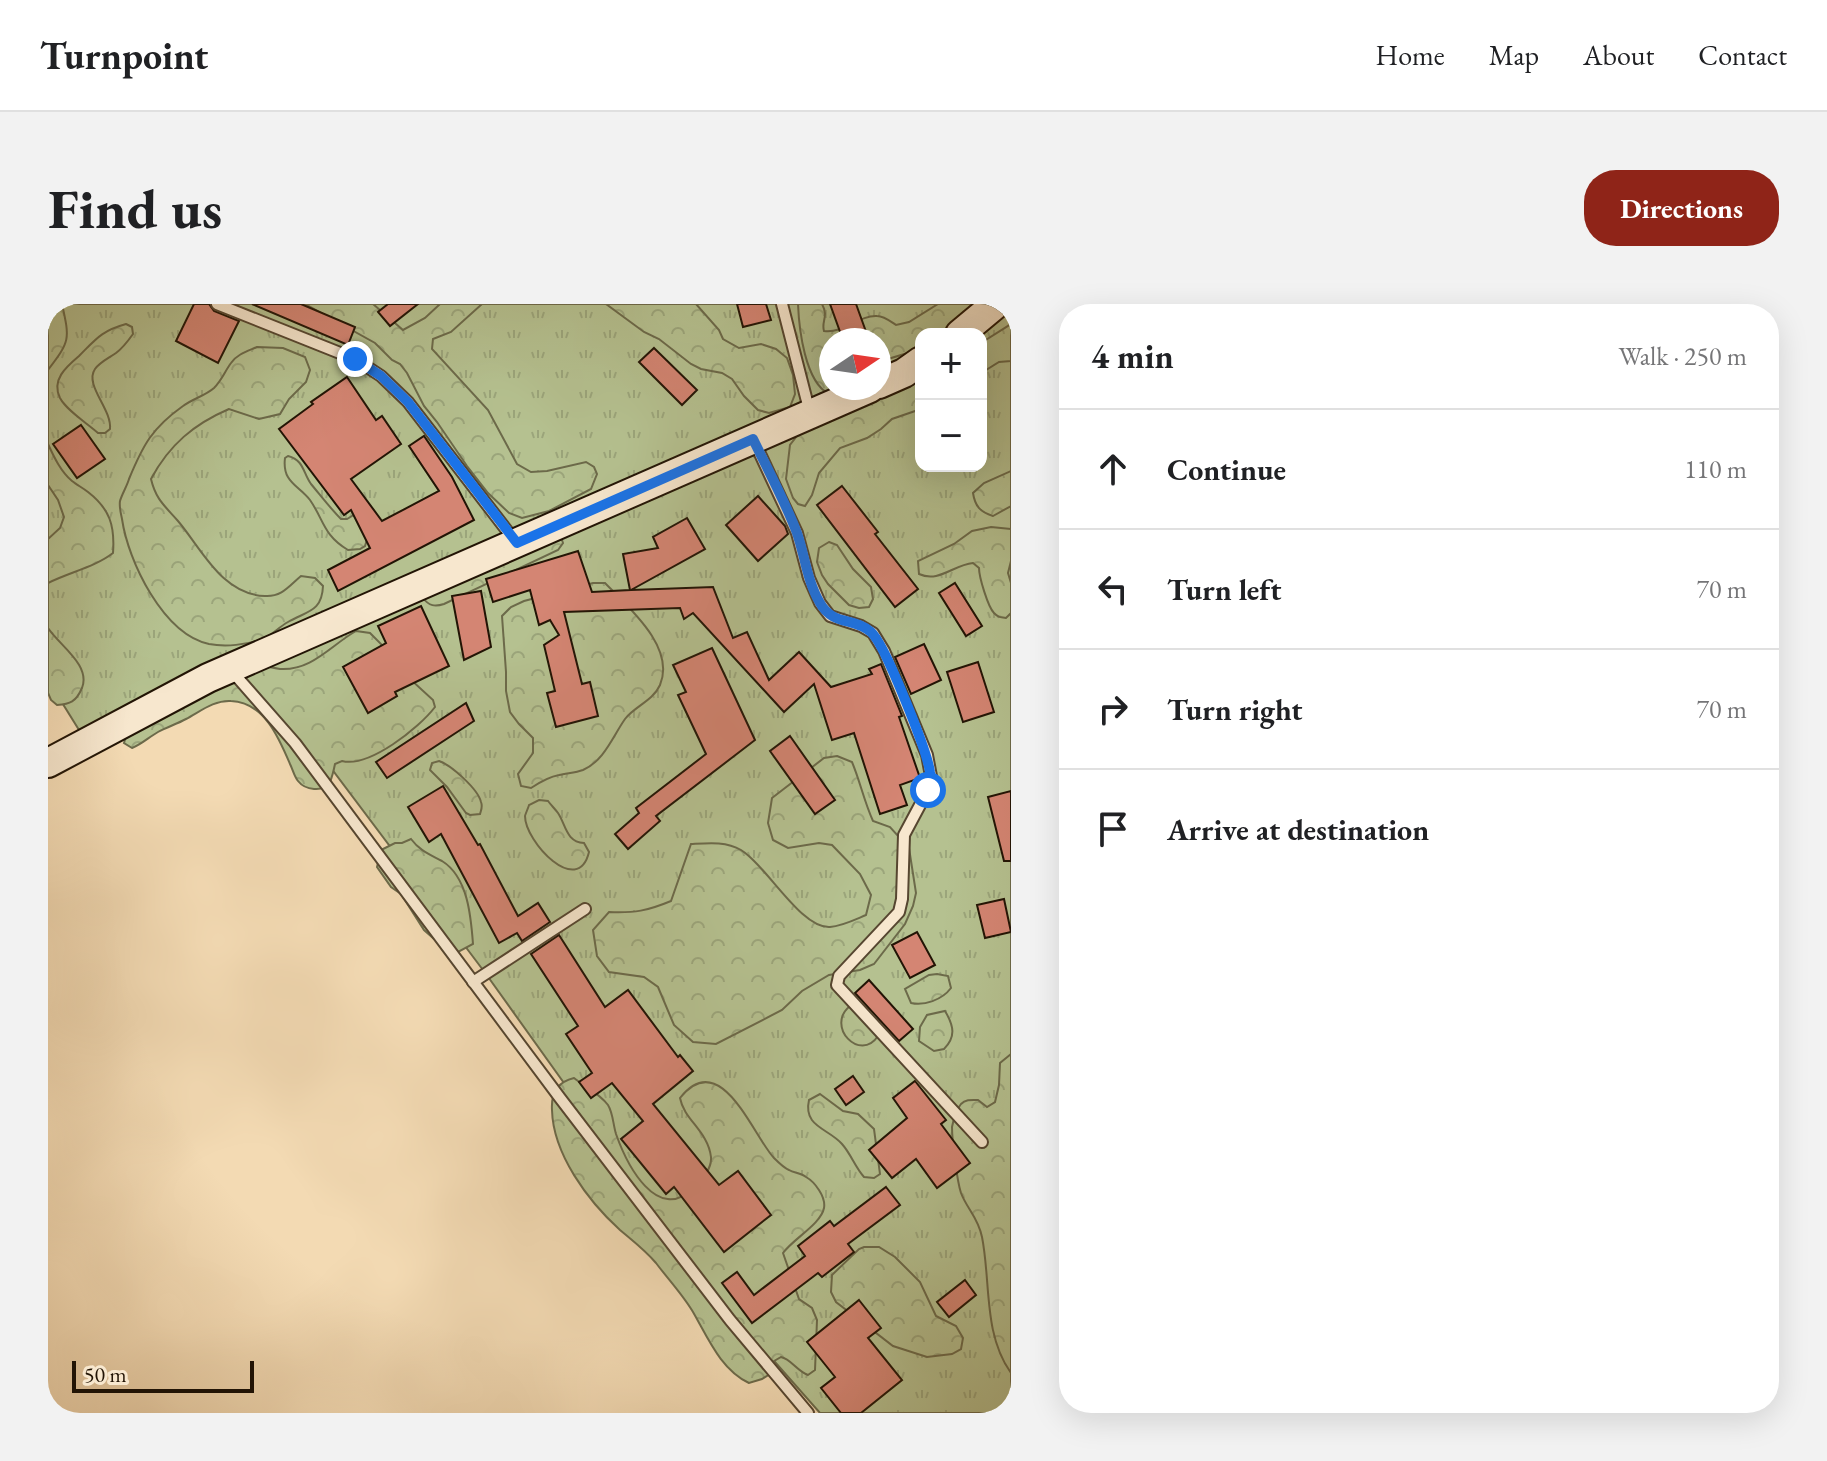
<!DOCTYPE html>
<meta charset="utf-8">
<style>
body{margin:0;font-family:"EB Garamond",serif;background:#f2f2f2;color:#202124}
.controls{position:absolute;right:24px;top:24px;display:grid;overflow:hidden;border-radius:16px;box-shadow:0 8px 32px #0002}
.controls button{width:72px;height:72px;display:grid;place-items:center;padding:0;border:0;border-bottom:2px solid #e0e0e0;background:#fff;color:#202124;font:40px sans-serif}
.compass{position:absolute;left:771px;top:24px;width:72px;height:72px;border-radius:50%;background:#fff;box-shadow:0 8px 32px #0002;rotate:77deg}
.scale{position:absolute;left:24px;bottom:20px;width:182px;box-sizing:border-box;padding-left:8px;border:4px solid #221405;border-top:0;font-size:22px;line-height:28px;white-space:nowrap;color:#221405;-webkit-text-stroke:6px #f7e7ce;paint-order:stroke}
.stop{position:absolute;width:24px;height:24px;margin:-18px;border:6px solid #1a73e8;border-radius:50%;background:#fff}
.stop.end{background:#1a73e8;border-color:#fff;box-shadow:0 2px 8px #0008}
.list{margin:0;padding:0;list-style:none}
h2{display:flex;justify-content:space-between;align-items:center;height:104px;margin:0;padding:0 32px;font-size:34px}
h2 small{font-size:26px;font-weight:400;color:#757577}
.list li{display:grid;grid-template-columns:52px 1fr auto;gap:24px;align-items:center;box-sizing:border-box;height:120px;padding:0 32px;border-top:2px solid #e0e0e0}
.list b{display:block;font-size:30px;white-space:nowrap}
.list em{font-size:26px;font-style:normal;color:#757577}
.icon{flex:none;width:44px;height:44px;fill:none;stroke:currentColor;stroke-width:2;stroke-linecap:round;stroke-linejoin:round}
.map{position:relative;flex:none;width:963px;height:1109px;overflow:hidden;border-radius:32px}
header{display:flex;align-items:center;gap:48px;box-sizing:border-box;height:112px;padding:0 40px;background:#fff;border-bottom:2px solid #e0e0e0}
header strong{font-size:38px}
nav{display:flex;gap:44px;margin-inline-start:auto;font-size:28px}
.intro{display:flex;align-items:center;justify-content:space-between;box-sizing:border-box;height:192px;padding:0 48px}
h1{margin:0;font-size:56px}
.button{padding:20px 36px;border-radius:32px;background:#8f2418;color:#fff;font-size:28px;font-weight:700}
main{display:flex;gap:48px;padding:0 48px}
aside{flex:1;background:#fff;border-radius:32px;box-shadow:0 8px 32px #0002}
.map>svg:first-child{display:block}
.grass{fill:url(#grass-tufts);stroke:#6c6a4a;stroke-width:2;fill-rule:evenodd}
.forest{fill:url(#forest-crowns);stroke:#6c6a4a;stroke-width:2}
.building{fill:#d48573;stroke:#221405;stroke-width:2}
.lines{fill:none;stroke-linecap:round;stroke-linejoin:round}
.lane-casing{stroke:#564630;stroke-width:14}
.secondary-casing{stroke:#221405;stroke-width:32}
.lane{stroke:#f7e7ce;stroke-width:10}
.secondary{stroke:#f7e7ce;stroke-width:28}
.route{stroke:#1a73e8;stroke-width:10}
</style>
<header>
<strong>Turnpoint</strong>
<nav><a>Home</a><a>Map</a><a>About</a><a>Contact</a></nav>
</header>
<div class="intro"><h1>Find us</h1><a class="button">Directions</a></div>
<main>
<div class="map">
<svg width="963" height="1109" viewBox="0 0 963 1109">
<defs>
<pattern id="grass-tufts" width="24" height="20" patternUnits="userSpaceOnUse" patternTransform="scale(2)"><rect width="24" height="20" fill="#b5c190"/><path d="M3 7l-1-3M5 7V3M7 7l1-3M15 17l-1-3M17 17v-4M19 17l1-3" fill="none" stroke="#9ba57b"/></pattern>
<pattern id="forest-crowns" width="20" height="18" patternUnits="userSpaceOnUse" patternTransform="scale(2)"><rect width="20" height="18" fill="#b5c190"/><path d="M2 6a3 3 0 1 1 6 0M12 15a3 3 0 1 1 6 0" fill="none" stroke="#9ba57b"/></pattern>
</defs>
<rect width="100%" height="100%" fill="#f3dab3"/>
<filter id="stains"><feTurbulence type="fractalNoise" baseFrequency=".0025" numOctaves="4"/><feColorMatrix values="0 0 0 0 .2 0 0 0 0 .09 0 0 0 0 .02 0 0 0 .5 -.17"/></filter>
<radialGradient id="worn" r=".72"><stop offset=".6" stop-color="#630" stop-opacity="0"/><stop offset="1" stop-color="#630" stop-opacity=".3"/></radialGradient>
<!-- grass -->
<path class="grass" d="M 0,0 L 963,0 L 963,1109 L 772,1109 L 719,1049 L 624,930 L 438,670 L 201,355 L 36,434 L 0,376 ZM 873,30 L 933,30 L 933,162 L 873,162 ZM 783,36 L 831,36 L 831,84 L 783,84 Z"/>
<!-- forest -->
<g class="forest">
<path d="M 0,0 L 14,0 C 22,36 22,37 0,66 Z"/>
<path d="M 257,0 L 325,0 L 355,26 L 377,14 L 392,0 L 434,0 L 403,28 L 385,35 L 384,45 L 440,106 L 469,160 L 483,168 L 499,167 L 538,158 L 546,163 L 549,170 L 543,185 L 501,207 L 474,214 L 461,209 L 440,189 L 419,162 L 389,118 L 376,102 L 359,69 L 352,60 L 344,56 L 327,39 Z"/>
<path d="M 558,0 L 648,0 L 671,26 L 675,35 L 691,44 L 713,40 L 728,45 L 739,54 L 745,71 L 747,90 L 742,103 L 721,109 L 710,106 L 696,92 L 684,75 L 674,69 L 653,65 L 643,60 L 611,35 L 596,28 Z"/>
<path d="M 750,0 L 774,0 C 781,13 773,17 776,27 C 795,30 811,11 829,12 C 836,12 842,17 848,21 L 861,18 L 890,0 L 941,0 L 900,30 L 873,30 L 873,45 L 840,55 L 831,62 L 831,36 L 783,36 L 783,84 L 798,84 L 781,90 C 757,78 751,25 750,0 Z"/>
<path d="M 78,20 L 84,23 L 85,30 C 80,37 75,44 68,49 C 61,54 52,58 47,65 C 36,81 64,105 62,125 L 57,129 L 50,129 C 39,119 19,107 12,94 C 3,76 18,63 31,52 C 48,35 53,27 78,20 Z"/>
<path d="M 963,20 L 963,57 L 951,58 L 938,66 L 933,66 L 933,39 Z"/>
<path d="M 209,43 L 235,44 L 257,53 L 262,66 L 258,78 L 241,95 L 232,110 L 211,115 L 181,105 C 146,120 121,141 103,175 C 108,196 117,202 130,217 C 153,244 174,291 217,292 C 234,293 241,282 253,272 L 267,274 L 275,282 C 274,308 259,307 240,318 C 231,323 224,331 215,335 C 199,341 177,343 161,340 C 115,330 80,257 74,215 C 73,210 71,203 72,197 C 74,190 79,182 81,175 C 95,141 104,124 135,102 C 144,95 157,92 166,84 C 174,76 177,67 183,59 C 189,50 200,47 209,43 Z"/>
<path d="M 873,65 L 873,105 L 844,115 L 833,125 L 819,134 L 792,144 L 771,169 L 764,191 L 757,202 L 750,200 L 745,194 L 738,175 L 742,141 L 752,128 L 812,104 L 848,79 Z"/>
<path d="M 0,140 C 6,153 13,168 24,177 C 29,181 35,184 40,188 C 62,205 67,222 65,249 C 47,263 22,268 0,279 L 0,235 L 12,224 L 16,213 L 10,196 L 0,181 Z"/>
<path d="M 240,152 C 256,156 255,169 263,180 C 273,192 282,204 293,215 L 299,215 L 309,209 L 324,219 L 317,242 L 312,245 L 300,246 C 275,231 276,216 262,196 C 250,181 234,178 237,154 Z"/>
<path d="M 963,167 L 963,202 L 945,212 C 932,208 927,202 925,189 L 936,179 Z"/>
<path d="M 943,223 L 963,225 L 963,257 L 960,269 L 963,279 L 963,309 L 958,314 C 952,313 951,314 946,309 C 940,303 931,273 931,264 L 925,259 C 905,261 891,279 871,270 L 870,257 L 906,240 L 924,227 Z"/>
<path d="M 513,233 L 515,239 L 510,246 L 396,300 C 387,303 381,302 375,294 Z"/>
<path d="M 781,238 L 789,241 L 805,265 L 823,283 L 825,295 L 821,303 L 811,304 L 801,301 L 780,280 L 774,271 L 769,258 L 771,244 Z"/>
<path d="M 545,279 L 557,279 C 580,303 628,343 612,381 C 605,397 587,402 577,415 C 565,432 556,457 535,466 C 527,469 518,469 511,471 C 500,473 492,478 483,484 L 473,482 L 470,470 L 485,449 L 485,434 L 471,420 L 462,408 L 458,387 L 458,368 L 454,312 L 463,303 L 476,297 Z"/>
<path d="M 0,324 C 12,342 43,361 34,384 C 28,398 22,400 9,401 L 3,396 L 0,389 Z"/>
<path d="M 308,327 L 322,329 L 333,340 L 337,352 L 385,396 L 387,403 C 371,424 321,464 294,457 L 287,460 C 286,465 284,473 282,478 C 275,489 257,486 250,477 C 246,472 245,466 242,460 C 231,434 216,398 183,397 C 166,396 153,407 138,415 C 129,420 119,423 110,428 C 101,433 94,440 84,444 L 76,439 L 78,432 L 212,360 C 218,362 225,364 232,365 C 264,367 283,341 308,327 Z"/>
<path d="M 789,452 L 804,458 C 812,477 816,497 825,517 L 842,523 L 861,544 L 868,589 L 865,602 L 857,620 L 826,660 L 812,666 L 781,671 L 754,687 L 734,706 L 668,740 L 645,738 L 626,721 L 610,683 L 596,673 L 561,668 L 549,652 L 545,626 L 561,608 C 587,609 599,607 623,597 L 643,540 C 660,539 678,537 693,546 C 719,562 753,625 782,623 C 794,622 806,616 818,611 L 823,591 L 812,570 L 784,541 L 771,539 L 740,544 L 725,536 L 720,519 L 724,494 L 776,454 Z"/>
<path d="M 391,457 C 403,461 430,485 433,498 C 435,503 433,506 432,510 L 422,511 L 418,509 L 399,483 L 382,466 L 384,459 Z"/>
<path d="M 491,496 L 500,497 C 503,501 507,505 510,509 C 518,521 518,538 536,539 L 541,548 C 530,594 477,538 477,512 C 477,511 481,502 481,501 Z"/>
<path d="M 363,535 C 372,547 381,550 394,557 C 420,573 423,613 425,640 L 410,648 L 402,647 L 394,642 L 376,626 L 353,590 L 343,583 L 329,563 L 333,546 L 347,539 L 354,539 Z"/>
<path d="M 889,670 L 900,672 L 903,684 C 894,696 876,702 863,699 L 857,685 L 881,671 Z"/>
<path d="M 802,702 L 830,732 C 812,759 777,722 802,702 Z"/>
<path d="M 897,707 C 906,722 908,733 896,745 L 886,747 L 871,737 L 872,723 L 879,711 Z"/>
<path d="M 963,750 L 963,1069 C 935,1030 943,978 934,933 C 930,913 919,905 913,889 C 909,877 904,836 904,823 C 905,817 909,805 913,800 C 918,795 924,796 930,796 L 939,803 L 947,798 L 951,781 L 952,759 Z"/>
<path d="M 526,774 C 536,782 552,790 560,801 C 565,809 565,820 568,830 C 579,861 609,920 646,884 C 654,876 664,865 663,853 C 660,827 636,816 632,794 C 673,742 705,832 726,854 C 730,858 736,864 741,866 C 746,869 753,869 758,873 C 767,878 778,893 776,904 C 773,920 745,935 735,949 L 751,995 L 764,1004 L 769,1016 L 767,1066 L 760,1071 C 749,1067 743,1055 733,1053 L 721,1060 L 722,1070 L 714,1075 L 701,1079 C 673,1066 660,1034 645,1008 C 635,991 620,975 608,959 C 597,946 585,937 572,926 C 540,897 505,850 504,806 C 503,790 509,778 526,774 Z"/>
<path d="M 772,790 L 795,807 L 810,810 L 826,825 L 832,870 L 826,874 L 816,873 C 807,863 803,850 794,840 C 780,824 755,823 761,796 Z"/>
<path d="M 816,943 L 831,943 L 847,953 L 872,978 L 888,1012 L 908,1022 L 915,1034 L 913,1045 L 904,1050 L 879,1053 L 845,1042 L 788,998 L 783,988 L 784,971 L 811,945 Z"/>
</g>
<!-- building -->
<g class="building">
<path d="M 146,0 L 161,0 L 166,7 L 191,17 L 170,59 L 128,37 Z"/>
<path d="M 204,0 L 253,0 L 307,23 L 300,41 Z"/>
<path d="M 340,0 L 370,0 L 342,22 L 330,8 Z"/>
<path d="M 689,0 L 718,0 L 723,16 L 695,23 Z"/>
<path d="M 782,0 L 808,0 L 821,36 L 795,36 Z"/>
<path d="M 606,44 L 649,86 L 634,101 L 591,58 Z"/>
<path d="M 299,73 L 328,116 L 334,112 L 353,140 L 303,175 L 334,217 L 391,187 L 361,142 L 376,132 L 404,173 L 426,216 L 290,287 L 280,266 L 322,244 L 303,206 L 296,211 L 231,125 L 265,100 L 263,98 Z"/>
<path d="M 33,121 L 57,155 L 29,174 L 5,140 Z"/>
<path d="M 794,182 L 830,228 L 827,230 L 870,285 L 847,303 L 769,201 Z"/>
<path d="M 710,192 L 737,222 L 740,230 L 710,257 L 678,221 Z"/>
<path d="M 639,214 L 657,245 L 583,286 L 665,283 L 685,334 L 699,328 L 721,376 L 751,348 L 783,383 L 824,370 L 821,365 L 833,360 L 854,412 L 851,413 L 872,474 L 852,481 L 859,501 L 832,510 L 806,429 L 784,436 L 766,380 L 736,408 L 645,309 L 636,315 L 632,304 L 516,308 L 534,380 L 542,378 L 550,412 L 508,423 L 499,389 L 507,387 L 496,341 L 511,331 L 502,316 L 491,321 L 482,286 L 445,298 L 438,275 L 530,247 L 544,288 L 582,286 L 575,250 L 610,244 L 605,233 Z"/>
<path d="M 907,279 L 934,322 L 918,332 L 891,289 Z"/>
<path d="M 433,287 L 443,343 L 416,356 L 404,292 Z"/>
<path d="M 373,302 L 401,362 L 347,388 L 349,392 L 320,409 L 295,363 L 338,339 L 330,322 Z"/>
<path d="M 876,340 L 893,376 L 863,390 L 847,353 Z"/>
<path d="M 664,344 L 707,436 L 608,512 L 612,517 L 580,545 L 567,530 L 591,509 L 588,504 L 658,450 L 630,391 L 638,388 L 625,361 Z"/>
<path d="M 930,358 L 946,408 L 915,418 L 899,368 Z"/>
<path d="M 418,399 L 426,417 L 339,474 L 328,458 Z"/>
<path d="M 742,432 L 787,496 L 767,510 L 722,447 Z"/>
<path d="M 395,482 L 430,541 L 432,540 L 470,612 L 490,599 L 502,618 L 474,637 L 469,629 L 451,639 L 393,530 L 381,538 L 360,503 Z"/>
<path d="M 963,487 L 963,557 L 956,557 L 940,493 Z"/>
<path d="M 956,595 L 963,628 L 937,634 L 929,601 Z"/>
<path d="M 869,628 L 887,661 L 862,674 L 844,641 Z"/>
<path d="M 511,631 L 557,703 L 580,686 L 630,753 L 632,751 L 645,767 L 605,800 L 671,881 L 690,867 L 723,911 L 676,948 L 626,883 L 618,890 L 573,835 L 595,817 L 564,779 L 543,794 L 531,778 L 544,769 L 518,730 L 530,722 L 483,650 Z"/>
<path d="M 821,676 L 865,725 L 851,737 L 807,689 Z"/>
<path d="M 805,772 L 816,788 L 798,801 L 787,785 Z"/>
<path d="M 867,777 L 898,816 L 893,820 L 922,859 L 889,884 L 868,855 L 844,874 L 821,846 L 859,814 L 845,794 Z"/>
<path d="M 838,883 L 852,901 L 800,940 L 806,948 L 774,973 L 770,969 L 704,1019 L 674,979 L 689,968 L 706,991 L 757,952 L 750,942 L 782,917 L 786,922 Z"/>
<path d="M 917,976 L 928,991 L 901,1013 L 889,998 Z"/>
<path d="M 811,996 L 833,1024 L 820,1034 L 854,1076 L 813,1109 L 793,1109 L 773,1084 L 787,1073 L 759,1038 Z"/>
</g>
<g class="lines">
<!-- lane casing -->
<g class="lane-casing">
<g id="lane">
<path d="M 169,0 L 307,55 L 333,72 L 360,98 L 467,237"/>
<path d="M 734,0 L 762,109"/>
<path d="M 706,137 L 749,229 L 761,274 L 772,299 L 782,312 L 813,322 L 825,329 L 836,347 L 879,451 L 883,472 L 880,486 L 856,531 L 854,595 L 851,608 L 791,672 L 789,681 L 934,838"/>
<path d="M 182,365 L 247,439 L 512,794 L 682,1016 L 760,1109"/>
<path d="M 425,678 L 537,605"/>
</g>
</g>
<!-- secondary casing -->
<g class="secondary-casing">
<g id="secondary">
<path d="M 912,30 L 948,0"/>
<path d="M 831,80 L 856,69 L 873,57"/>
<path d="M 0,459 L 160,374 L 822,84"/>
</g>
</g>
<!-- lane -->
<use href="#lane" class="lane"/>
<!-- secondary -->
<use href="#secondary" class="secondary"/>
</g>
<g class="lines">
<!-- route -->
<path class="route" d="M 307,55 L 333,72 L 360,98 L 469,239 L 705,135 C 720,166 737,197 749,229 C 757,252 759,277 772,299 C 785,322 806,313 823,328 C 837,340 879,447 882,468 C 883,474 882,479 880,486"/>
</g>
<rect width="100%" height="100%" filter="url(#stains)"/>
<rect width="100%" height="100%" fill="url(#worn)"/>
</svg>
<div class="controls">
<button>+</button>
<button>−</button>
</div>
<svg class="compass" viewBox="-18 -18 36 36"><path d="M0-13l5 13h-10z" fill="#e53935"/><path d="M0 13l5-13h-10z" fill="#757577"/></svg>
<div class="scale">50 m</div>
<div class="stop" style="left:880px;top:486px"></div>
<div class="stop end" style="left:307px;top:55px"></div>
</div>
<aside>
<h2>4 min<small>Walk · 250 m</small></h2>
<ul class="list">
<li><svg class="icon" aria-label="ahead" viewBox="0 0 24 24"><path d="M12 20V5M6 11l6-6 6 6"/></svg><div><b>Continue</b></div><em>110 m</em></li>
<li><svg class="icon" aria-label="left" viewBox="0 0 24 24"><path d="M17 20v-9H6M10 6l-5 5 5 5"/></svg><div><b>Turn left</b></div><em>70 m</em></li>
<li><svg class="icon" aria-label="right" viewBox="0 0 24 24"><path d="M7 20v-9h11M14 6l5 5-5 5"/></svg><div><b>Turn right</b></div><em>70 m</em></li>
<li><svg class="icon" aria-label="arrive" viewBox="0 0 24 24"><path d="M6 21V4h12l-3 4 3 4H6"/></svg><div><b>Arrive at destination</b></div></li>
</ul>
</aside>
</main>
